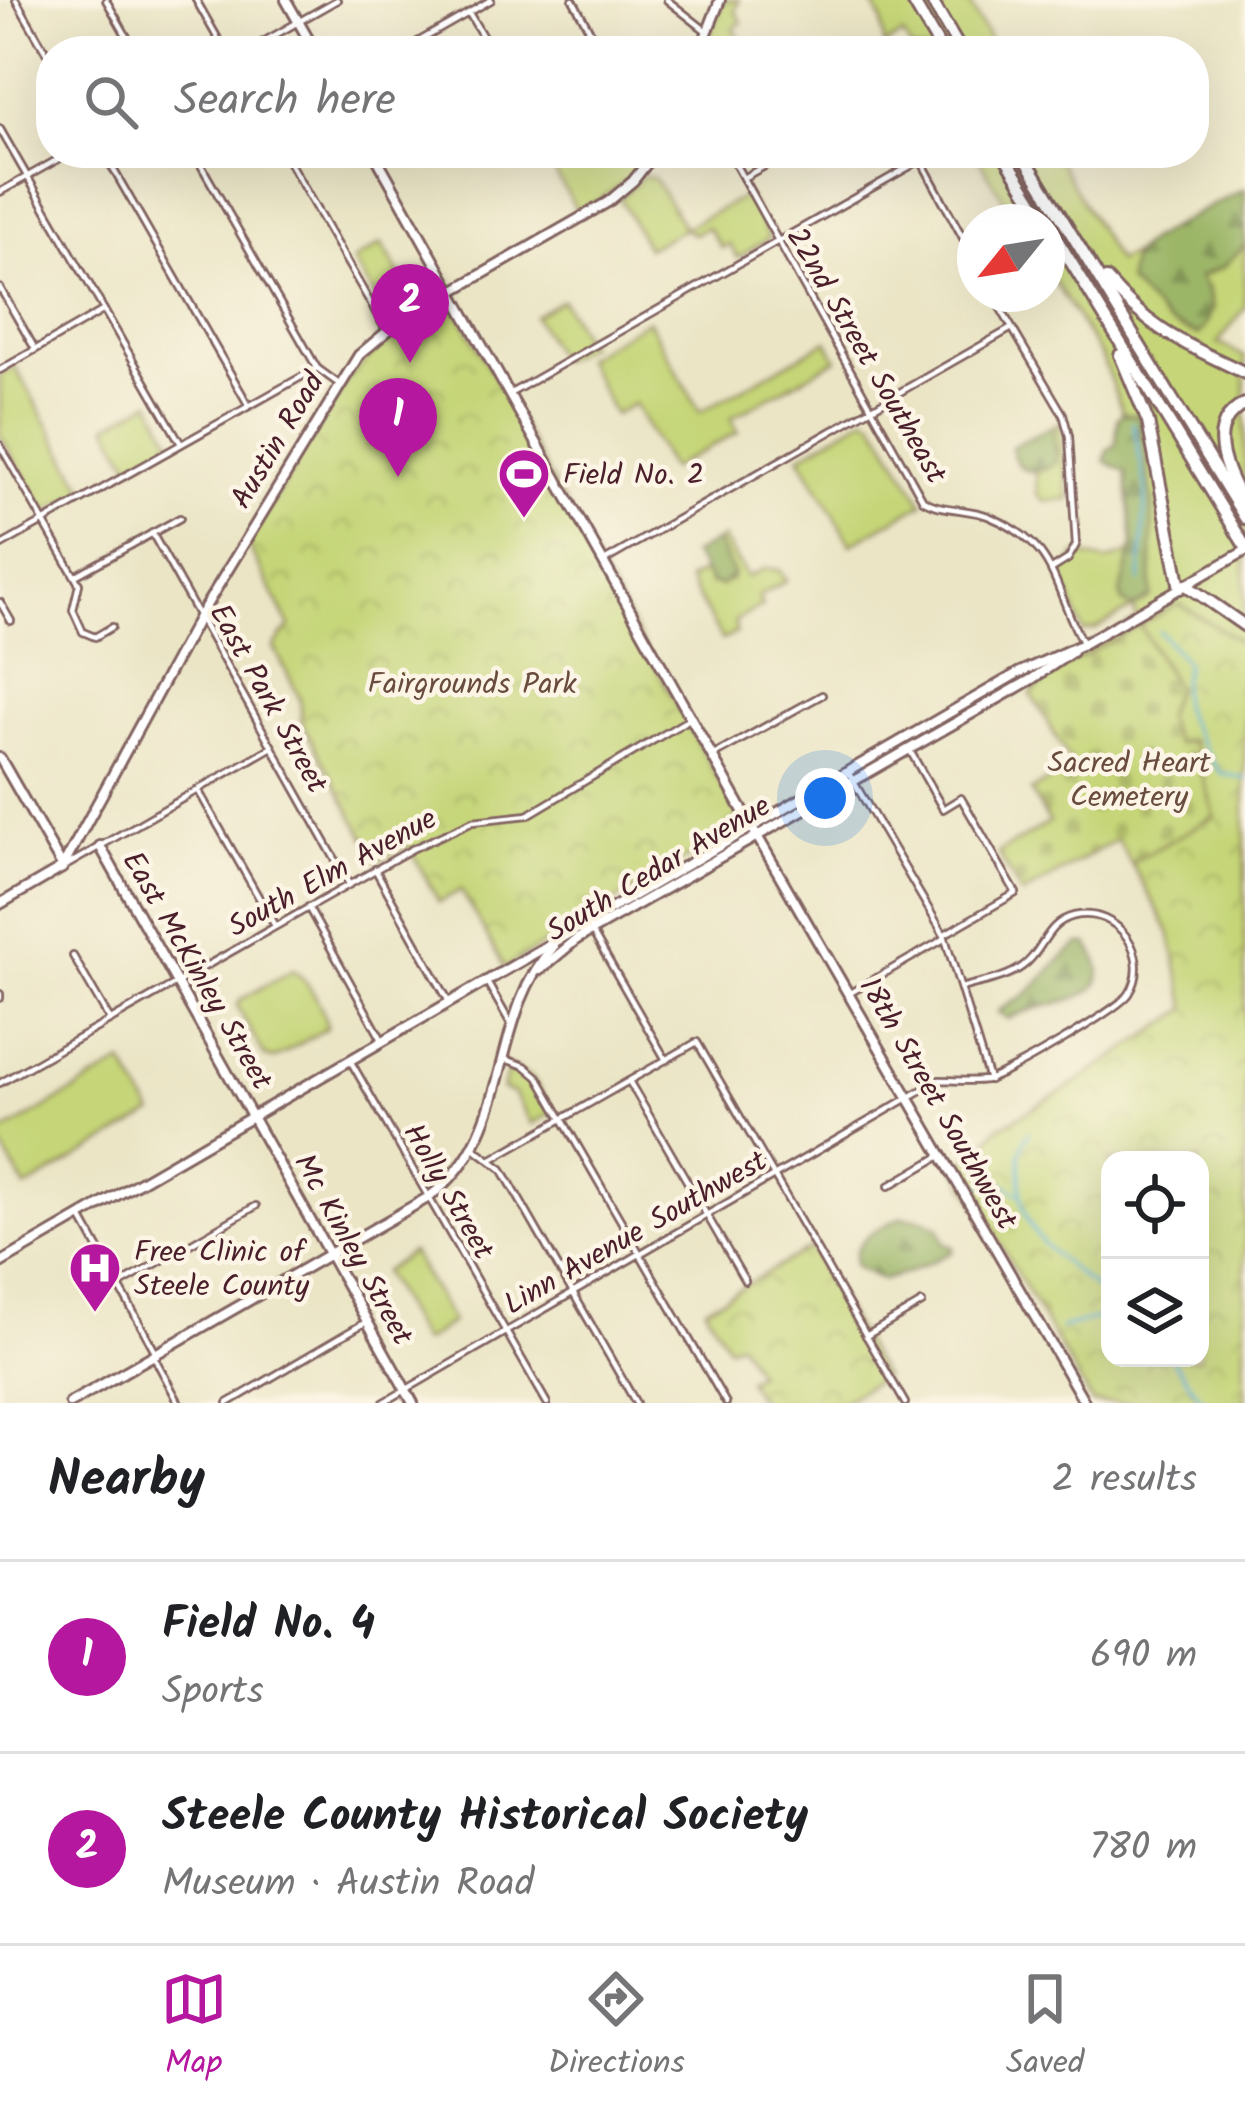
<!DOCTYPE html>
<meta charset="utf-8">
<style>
body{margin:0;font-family:Kalam,sans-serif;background:#f2f2f2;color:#202124}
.controls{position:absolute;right:36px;bottom:36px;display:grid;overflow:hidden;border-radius:24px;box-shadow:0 12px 48px #0002}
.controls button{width:108px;height:108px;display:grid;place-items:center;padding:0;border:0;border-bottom:3px solid #e0e0e0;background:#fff;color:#202124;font:60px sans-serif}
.compass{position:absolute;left:957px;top:204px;width:108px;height:108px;border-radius:50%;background:#fff;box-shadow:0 12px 48px #0002;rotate:240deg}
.you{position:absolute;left:825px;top:798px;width:42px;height:42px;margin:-30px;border:9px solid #fff;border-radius:50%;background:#1a73e8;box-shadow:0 0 0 18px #1a73e833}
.badge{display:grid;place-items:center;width:78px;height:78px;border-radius:50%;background:#b5179e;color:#fff;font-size:39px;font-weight:700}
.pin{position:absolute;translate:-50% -99px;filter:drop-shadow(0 3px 6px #0008)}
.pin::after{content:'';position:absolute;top:63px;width:42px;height:36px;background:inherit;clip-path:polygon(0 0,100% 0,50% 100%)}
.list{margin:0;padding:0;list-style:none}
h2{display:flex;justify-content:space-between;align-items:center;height:156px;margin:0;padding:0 48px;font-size:51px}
h2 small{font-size:39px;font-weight:400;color:#757577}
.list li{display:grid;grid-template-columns:78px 1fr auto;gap:36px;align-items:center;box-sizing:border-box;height:192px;padding:0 48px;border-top:3px solid #e0e0e0}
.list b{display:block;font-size:45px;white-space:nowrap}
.list p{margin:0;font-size:39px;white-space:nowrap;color:#757577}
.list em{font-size:39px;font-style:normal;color:#757577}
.icon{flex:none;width:66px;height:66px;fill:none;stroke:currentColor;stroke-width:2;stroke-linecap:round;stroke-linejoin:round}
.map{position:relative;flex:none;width:1245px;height:1403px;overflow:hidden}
.search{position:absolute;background:#fff;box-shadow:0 12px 48px #0002;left:36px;right:36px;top:36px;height:132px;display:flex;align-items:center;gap:30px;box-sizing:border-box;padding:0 42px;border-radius:48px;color:#757577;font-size:45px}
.sheet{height:540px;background:#fff}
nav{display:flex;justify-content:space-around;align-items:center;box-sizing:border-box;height:168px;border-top:3px solid #e0e0e0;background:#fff;font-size:33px;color:#757577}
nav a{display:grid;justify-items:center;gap:6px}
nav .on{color:#b5179e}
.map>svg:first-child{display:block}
.grass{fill:#c5d577;stroke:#887a51;stroke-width:3}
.forest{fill:url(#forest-firs);stroke:#736a4a;stroke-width:3}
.cemetery{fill:url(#cemetery-stones);stroke:#887a51;stroke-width:3}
.park{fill:url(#park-crowns);stroke:#887a51;stroke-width:3;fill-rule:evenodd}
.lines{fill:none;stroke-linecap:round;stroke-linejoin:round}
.stream{stroke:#57b1d4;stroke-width:3}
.street-casing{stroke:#826461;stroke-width:10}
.secondary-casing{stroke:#826461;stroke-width:14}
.highway-casing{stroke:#826461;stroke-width:16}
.street{stroke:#fff;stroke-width:4.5}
.secondary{stroke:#fff;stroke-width:8}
.highway{stroke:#fff;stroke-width:10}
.labels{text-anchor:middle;stroke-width:9;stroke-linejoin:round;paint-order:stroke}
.street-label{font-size:30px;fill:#4a1f2b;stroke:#fcf5e5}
.poi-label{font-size:30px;fill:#4a1f2b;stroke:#fcf5e5;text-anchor:start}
.park-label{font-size:30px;fill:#694c3e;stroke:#fcf5e5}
</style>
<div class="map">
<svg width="1245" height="1403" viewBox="0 0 1245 1403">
<defs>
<pattern id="forest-firs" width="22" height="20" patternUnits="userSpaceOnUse" patternTransform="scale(3)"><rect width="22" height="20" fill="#9cb668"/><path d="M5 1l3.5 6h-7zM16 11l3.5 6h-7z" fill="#819356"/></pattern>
<pattern id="cemetery-stones" width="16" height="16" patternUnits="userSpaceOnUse" patternTransform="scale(3)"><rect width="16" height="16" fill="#c5d577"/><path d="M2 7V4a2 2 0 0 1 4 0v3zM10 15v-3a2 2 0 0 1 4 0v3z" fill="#abb667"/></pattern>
<pattern id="park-crowns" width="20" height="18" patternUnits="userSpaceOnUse" patternTransform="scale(3)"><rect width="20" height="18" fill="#c5d577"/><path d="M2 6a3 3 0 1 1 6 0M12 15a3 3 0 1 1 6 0" fill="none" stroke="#abb667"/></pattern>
</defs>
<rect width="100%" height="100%" fill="#fcf5e5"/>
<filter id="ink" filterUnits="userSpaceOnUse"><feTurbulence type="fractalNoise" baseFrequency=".00833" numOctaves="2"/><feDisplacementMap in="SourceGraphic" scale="24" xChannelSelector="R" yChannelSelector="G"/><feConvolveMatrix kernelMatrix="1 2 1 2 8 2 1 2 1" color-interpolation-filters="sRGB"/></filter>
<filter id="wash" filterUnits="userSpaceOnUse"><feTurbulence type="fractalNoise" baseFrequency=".004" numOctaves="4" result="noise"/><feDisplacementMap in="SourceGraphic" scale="48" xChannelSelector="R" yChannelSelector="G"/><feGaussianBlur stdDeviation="2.7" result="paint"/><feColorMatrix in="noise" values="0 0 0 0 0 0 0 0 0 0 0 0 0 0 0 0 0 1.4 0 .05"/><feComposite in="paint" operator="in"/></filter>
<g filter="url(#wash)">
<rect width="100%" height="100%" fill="#ebe5c6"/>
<!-- grass -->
<g class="grass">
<path d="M 724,0 L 739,0 L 735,11 L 742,22 L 734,28 L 745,47 L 741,51 L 704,51 Z"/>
<path d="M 871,0 L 967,0 L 996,51 L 912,51 L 903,35 L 884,46 L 882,21 Z"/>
<path d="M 650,153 L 633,176 L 579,214 L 544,154 Z"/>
<path d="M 975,153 L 1054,153 L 1117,262 L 1133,254 L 1131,259 L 1168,323 L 1194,334 L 1213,310 L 1208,289 L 1198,276 L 1245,246 L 1245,308 L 1218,343 L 1245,357 L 1245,645 L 1179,604 L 1056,672 L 1035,692 L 1030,683 L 1137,619 L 1133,608 L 1096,629 L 1083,632 L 1061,573 L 1079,554 L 1107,561 L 1132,552 L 1123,602 L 1153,507 L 1138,416 L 1123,413 L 1102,358 L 1047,270 L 1047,222 L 1018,222 Z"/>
<path d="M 644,175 L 655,179 L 684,228 L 747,195 L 769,238 L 738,258 L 729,244 L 722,248 L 707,227 L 694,234 L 684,229 L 647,248 L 620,199 Z"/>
<path d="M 382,244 L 416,304 L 389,319 L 353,261 Z"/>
<path d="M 562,300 L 587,345 L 559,361 L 534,316 Z"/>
<path d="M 648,320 L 700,412 L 827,341 L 837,359 L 731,418 L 738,432 L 670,469 L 634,404 L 614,414 L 584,358 Z"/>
<path d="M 15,367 L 86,491 L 46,512 L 0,435 L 0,375 Z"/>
<path d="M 151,401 L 172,442 L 131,466 L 108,425 Z"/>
<path d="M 866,417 L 874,421 L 923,503 L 851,544 L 800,456 Z"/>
<path d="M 1060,423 L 1069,500 L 1044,501 L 1037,493 L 1036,472 L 1050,467 L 1057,454 L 1053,426 Z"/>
<path d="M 722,538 L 747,577 L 766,568 L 779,570 L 786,581 L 758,597 L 762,606 L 735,621 L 736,633 L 722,640 L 688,580 L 704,572 L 710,584 L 731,580 L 732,574 L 717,541 Z"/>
<path d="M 293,970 C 308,980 325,1009 327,1028 L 274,1059 L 265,1057 L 237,1006 L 240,1000 Z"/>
<path d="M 123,1063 L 153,1114 L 26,1188 L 0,1144 L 0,1134 Z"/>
<path d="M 510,1066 L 533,1079 L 553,1112 L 532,1124 L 513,1093 L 502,1089 Z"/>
<path d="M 411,1252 L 452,1322 L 425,1341 L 421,1341 L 383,1272 Z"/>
</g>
<!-- forest -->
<g class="forest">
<path d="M 1245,189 L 1245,245 L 1223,267 L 1199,277 C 1213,297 1216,316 1199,335 L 1168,323 L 1128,282 C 1129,274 1129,261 1134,254 C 1145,238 1223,200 1245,189 Z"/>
<path d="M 1123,413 L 1138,415 L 1142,427 L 1153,507 L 1151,597 L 1133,608 L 1123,602 L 1121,594 L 1133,543 L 1126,472 L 1105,461 L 1108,450 L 1116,445 L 1118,418 Z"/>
<path d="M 1053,426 L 1057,461 C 1038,478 1014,474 1012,447 Z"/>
<path d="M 717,541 L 733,574 L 721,586 L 710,583 L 693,554 Z"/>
<path d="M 1080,944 L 1088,944 C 1132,1008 1043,997 1008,1019 L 998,1012 C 1006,1005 1017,1001 1025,995 C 1045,979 1057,958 1080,944 Z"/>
<path d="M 902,1217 L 922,1219 L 938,1227 L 945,1244 L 953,1247 L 952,1252 L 907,1273 L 882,1280 L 855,1266 C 850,1239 881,1227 902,1217 Z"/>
</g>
<!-- cemetery -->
<path class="cemetery" d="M 1140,625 L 1175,687 L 1165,717 L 1176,744 L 1192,741 L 1215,816 L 1131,863 L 1117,839 L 1022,895 L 998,853 L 1049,823 L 1031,791 L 1073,766 L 1031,694 L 1055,672 Z"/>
<!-- park -->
<g class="park">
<path d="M 451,299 L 743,824 L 505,968 L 461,890 L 439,902 L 408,845 L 378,861 L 302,723 L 300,699 L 274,647 L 290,626 L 247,544 L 349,378 L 394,333 Z"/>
<path d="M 1179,604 L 1245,645 L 1245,1403 L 1092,1403 L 955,1166 L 983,1149 L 996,1129 L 1070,1087 L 1187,1009 L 1169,931 L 1131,863 L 1215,816 L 1192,741 L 1176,744 L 1165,717 L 1175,687 L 1140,625 ZM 1110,1160 L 1200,1160 L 1200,1358 L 1110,1358 Z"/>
<path d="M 810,1248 L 883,1377 L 839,1403 L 761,1403 L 747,1380 L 757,1373 L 739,1342 L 728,1347 L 705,1308 Z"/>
</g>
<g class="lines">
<!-- stream -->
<g class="stream">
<path d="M 1133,423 L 1146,490 L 1140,582"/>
<path d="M 1159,631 L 1186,663 C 1178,699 1178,707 1199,739 C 1206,751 1211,762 1221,773 L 1245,779"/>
<path d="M 1029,1132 C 1016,1152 1021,1165 1021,1187 C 1022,1247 1075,1264 1110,1303"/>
<path d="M 973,1186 L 1002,1182 L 1019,1194"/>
<path d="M 1061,1328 L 1110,1315"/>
<path d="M 1171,1358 L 1205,1403"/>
</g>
</g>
</g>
<g filter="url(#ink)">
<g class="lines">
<!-- street casing -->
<g class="street-casing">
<g id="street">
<path d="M 16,0 L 51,61"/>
<path d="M 106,0 L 135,51"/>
<path d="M 196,0 L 225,51"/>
<path d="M 573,0 L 601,51"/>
<path d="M 667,0 L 705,30"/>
<path d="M 469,13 L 491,51"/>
<path d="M 247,51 L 337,0"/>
<path d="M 409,51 L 414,44 L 491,0"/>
<path d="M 0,129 L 181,444"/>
<path d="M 104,153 L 249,406"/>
<path d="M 194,153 L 317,368 L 339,384"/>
<path d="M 284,153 L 386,330"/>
<path d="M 729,153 L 923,500 C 940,511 968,508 988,516 C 1060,545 1052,588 1083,644"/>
<path d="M 917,153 L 975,260"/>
<path d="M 743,178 L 788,153"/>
<path d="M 0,192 L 69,153"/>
<path d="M 0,288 L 35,349"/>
<path d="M 992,294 L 1063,414 L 1069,436 L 1076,545 L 1068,559 L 1052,569"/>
<path d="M 0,370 L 104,310"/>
<path d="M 511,393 L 921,160"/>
<path d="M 0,445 L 79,584 L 73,610 L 83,632 L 95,637 L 112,627"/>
<path d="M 152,533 L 349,884"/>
<path d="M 0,546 L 317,368"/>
<path d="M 606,560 L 1012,328"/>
<path d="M 75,576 L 180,518"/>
<path d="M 0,602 L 11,621"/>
<path d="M 909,749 L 943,809 L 961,798 L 1016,893 L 945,934"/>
<path d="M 712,756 L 822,695"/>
<path d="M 848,772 L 944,935 L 989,1080"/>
<path d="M 198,790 L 275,926"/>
<path d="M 64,867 L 272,747"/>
<path d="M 375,869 L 448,1000"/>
<path d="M 308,907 L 381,1038"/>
<path d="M 586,921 L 666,1060"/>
<path d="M 73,956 L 110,1020"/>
<path d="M 488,984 L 512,1026"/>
<path d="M 850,993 L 944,939"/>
<path d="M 0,994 L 0,998"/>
<path d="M 505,1059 L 525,1066 L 538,1077 L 726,1403"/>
<path d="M 351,1062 L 547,1403"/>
<path d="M 629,1081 L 745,1281"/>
<path d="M 0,1083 L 412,849 L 473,821 L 528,815 L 691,718"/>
<path d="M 474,1148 L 502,1169 L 636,1403"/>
<path d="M 492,1159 L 697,1042 L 905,1403"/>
<path d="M 889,1186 L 942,1155"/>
<path d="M 81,1217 L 156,1353"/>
<path d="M 119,1285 L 256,1206"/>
<path d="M 866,1336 L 922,1303"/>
<path d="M 153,1355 L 179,1403"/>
<path d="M 228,1403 L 366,1322"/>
<path d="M 383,1403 L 939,1080 C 954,1080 971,1082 986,1080 C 1003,1077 1119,1009 1129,994 C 1153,957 1118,906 1074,916 C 1045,923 1044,951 1023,966 C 1006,979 981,982 961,988"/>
</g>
</g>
<!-- secondary casing -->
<g class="secondary-casing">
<g id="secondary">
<path d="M 286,0 L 315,51"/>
<path d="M 700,51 L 720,0"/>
<path d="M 374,153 L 757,836 L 1085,1403"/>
<path d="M 0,758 L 62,866"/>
<path d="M 100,846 L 413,1403"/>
<path d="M 62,868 L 199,617 L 359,355 L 397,323 L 608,202 L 633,181 L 655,153"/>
<path d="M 0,904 L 62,868"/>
<path d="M 540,970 L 577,939 L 1032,679 L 1072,652"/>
<path d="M 0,1263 L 1018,673 L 1083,644 L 1245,551"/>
<path d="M 70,1403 L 429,1197 C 515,1134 488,1019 553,947"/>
</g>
</g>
<!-- highway casing -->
<g class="highway-casing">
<g id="highway">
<path d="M 912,0 L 942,51"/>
<path d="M 931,0 L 961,51"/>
<path d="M 1003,153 L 1046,222"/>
<path d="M 1022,153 L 1245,518"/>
<path d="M 1047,223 L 1245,546"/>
<path d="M 1106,279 C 1152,332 1184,343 1245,373"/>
<path d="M 1120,355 L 1148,422 L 1180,588"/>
<path d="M 1243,503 C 1227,472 1202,425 1245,404"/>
<path d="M 1186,585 L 1245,626"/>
</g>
</g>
<!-- street -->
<use href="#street" class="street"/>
<!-- secondary -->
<use href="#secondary" class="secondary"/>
<!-- highway -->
<use href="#highway" class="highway"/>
</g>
</g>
<!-- icons -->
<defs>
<g id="stadium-pin" transform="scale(2.7)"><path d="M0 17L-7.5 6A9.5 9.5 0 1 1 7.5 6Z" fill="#b5179e" stroke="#fcf5e5"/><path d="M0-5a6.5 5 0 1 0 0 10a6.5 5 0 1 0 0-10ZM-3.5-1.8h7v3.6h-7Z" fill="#fff"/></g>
<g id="hospital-pin" transform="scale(2.7)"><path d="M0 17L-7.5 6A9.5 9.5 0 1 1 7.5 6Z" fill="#b5179e" stroke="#fcf5e5"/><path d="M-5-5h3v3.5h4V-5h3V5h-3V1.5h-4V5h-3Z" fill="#fff"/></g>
</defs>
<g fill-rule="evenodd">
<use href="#stadium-pin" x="524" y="474"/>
<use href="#hospital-pin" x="95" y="1268"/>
</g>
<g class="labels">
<!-- street labels -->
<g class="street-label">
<text transform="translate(867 355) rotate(60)" y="10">22nd Street Southeast</text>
<text transform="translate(277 440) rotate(-59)" y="10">Austin Road</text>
<text transform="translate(269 698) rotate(61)" y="10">East Park Street</text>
<text transform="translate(658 868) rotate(-31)" y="10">South Cedar Avenue</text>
<text transform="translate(332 872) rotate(-29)" y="10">South Elm Avenue</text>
<text transform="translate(198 970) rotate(60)" y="10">East McKinley Street</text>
<text transform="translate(939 1103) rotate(60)" y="10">18th Street Southwest</text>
<text transform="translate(449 1191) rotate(60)" y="10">Holly Street</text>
<text transform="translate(635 1232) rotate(-30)" y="10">Linn Avenue Southwest</text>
<text transform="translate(354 1249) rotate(61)" y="10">Mc Kinley Street</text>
</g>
<!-- poi labels -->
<g class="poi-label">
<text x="563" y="484">Field No. 2</text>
<text x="134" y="1261">Free Clinic of<tspan x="134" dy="34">Steele County</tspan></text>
</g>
<!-- park labels -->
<g class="park-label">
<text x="472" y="693">Fairgrounds Park</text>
<text x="1129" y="772">Sacred Heart<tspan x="1129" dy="34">Cemetery</tspan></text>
</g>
</g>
</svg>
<div class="controls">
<button><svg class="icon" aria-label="locate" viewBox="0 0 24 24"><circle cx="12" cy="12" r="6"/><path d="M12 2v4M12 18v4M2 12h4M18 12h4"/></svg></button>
<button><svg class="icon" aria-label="layers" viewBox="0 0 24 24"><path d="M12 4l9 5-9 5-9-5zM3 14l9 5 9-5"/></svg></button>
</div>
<svg class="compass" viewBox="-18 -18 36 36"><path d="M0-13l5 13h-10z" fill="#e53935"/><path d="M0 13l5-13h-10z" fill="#757577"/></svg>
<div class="you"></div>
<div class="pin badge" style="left:398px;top:477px">1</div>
<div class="pin badge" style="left:410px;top:363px">2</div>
<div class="search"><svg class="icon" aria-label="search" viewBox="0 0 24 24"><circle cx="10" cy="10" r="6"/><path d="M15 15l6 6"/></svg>Search here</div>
</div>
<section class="sheet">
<h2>Nearby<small>2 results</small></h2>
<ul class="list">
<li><span class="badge">1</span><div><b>Field No. 4</b><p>Sports</p></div><em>690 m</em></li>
<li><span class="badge">2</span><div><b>Steele County Historical Society</b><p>Museum · Austin Road</p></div><em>780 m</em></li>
</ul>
</section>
<nav>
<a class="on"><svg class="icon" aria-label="map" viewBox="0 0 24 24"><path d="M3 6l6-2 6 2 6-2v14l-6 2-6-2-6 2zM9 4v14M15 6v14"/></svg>Map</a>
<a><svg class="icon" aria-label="directions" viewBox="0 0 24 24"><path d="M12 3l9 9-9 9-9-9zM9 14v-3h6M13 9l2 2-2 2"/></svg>Directions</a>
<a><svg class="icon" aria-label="saved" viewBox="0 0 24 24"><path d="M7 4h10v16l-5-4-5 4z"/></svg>Saved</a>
</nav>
